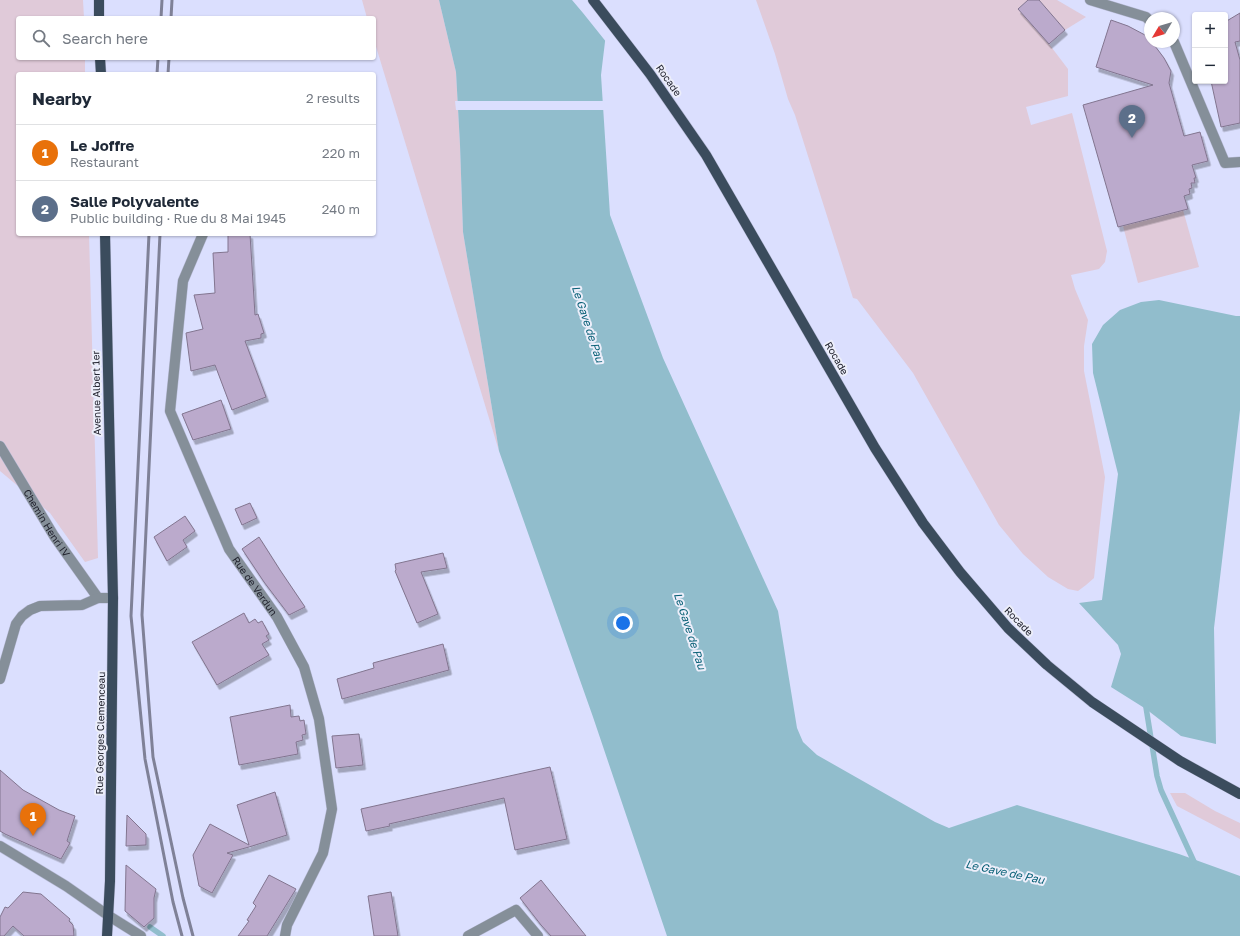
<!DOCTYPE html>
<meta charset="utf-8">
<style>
body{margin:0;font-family:"Golos Text",sans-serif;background:#f2f2f3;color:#1f2937}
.controls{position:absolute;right:12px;top:12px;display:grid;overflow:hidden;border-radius:4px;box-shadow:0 1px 3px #0004}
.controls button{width:36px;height:36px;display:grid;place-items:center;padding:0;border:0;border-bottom:1px solid #e0e1e3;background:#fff;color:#1f2937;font:20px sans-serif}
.compass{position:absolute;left:1144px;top:12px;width:36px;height:36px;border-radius:50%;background:#fff;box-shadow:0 1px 3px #0004;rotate:232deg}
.you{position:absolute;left:623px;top:623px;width:14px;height:14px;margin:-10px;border:3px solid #fff;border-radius:50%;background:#1a73e8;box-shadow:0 0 0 6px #1a73e833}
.badge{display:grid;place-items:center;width:26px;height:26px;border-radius:50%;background:#0f766e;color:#fff;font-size:13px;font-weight:700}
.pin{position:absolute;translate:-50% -33px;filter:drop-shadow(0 1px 2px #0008)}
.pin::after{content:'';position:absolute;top:21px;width:14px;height:12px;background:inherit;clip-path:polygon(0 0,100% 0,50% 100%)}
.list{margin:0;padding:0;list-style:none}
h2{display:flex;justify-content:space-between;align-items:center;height:52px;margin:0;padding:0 16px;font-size:17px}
h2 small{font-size:13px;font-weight:400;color:#747a83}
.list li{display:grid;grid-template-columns:26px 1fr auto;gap:12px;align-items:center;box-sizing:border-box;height:56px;padding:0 16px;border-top:1px solid #e0e1e3}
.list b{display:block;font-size:15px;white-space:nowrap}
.list p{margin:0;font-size:13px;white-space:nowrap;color:#747a83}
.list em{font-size:13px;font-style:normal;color:#747a83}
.icon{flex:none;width:22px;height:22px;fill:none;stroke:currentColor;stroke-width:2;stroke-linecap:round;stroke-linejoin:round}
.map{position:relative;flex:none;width:1240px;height:936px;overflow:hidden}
.search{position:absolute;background:#fff;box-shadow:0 1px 3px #0004;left:16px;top:16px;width:360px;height:44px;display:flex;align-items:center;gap:10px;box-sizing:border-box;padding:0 14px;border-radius:4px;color:#747a83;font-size:15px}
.panel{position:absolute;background:#fff;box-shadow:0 1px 3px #0004;left:16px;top:72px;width:360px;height:164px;border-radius:4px}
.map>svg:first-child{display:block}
.green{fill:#e0cad9}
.water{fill:#91bdcc}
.pier{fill:#dbdffe}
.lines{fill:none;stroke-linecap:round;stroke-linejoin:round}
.stream{stroke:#91bdcc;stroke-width:5.5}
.building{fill:#bac;stroke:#82758f;filter:url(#shadow)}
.minor-casing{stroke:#babdd9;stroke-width:11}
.major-casing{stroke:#babdd9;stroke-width:11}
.minor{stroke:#858f99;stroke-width:10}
.major{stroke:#3b4c5d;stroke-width:10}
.rail{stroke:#7f8197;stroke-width:3}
.labels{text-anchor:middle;stroke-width:4;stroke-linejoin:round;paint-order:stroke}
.street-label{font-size:10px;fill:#22232f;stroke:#eceefa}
.water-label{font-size:11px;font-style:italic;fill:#086076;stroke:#eceefa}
</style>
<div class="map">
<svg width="1240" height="936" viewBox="0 0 1240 936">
<defs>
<filter id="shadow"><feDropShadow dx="2.5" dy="4.5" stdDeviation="0" flood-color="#0004"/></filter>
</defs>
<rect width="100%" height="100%" fill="#dbdffe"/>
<!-- green -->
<g class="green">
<path d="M 0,0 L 83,0 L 84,18 L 18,18 L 18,58 L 85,58 L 85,74 L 18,74 L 18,234 L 89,234 L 98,558 L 85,562 L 50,513 L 0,471 Z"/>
<path d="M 362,0 L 439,0 L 456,72 L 460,145 L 463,232 L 499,451 L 374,40 L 374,18 L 367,18 Z"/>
<path d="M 756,0 L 1028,0 L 1018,9 L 1049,44 L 1068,69 L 1068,96 L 1026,107 L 1031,125 L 1072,113 L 1107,251 L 1105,262 L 1099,269 L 1071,275 L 1075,289 L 1088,320 L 1084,346 L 1084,371 L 1105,477 L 1094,578 L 1086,585 L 1078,591 L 1068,589 L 1048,577 L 1023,554 L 999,525 L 913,373 L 857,299 L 853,298 L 795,115 L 788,99 L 775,54 Z"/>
<path d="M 1039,0 L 1057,0 L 1086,17 L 1065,30 Z"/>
<path d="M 1183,210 L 1199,267 L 1138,283 L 1123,226 Z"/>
<path d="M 1170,793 L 1185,793 L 1215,811 L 1240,823 L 1240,839 L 1177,806 Z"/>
</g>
<!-- water -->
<g class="water">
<path d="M 439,0 L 610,0 L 601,75 L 610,215 L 663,358 L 778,611 L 797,728 L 803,742 L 817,755 L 935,822 L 949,828 L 1017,805 L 1179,854 L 1240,876 L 1240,936 L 667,936 L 593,717 L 499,451 L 463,232 L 460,145 L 456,72 Z"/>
<path d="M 1159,300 L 1236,316 L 1240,316 L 1240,410 L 1214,628 L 1216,744 L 1181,736 L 1146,709 L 1111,687 L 1121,654 L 1118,645 L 1079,603 L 1102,600 L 1118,474 L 1093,373 L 1092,344 L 1103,325 L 1120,310 L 1141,302 Z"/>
</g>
<!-- pier -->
<g class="pier">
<path d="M 572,0 L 612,0 L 607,43 L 583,13 Z"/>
<path d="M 455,101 L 605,101 L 605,110 L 456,110 Z"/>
</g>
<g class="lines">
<!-- stream -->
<g class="stream">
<path d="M 1145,701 L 1157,776 L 1161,790 L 1196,866"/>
<path d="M 150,927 L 163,936"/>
</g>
</g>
<!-- building -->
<g class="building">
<path d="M 1028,0 L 1039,0 L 1065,30 L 1049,44 L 1018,9 Z"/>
<path d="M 1240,13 L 1240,41 L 1235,42 L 1240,60 L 1240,123 L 1221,127 L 1211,81 L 1225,81 L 1225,22 Z"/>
<path d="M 1111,20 L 1128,26 L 1145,35 L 1150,40 L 1150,42 L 1152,42 L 1164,58 L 1171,71 L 1169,83 L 1184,136 L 1200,132 L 1208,161 L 1192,165 L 1196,178 L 1194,178 L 1195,183 L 1191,183 L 1192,188 L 1189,189 L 1190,194 L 1184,196 L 1188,209 L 1118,227 L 1083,105 L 1153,85 L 1096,67 Z"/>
<path d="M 228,234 L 250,234 L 255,315 L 258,314 L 264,333 L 261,334 L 261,338 L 245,341 L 266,397 L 232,410 L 215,365 L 191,371 L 186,333 L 203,329 L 194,295 L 215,293 L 213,253 L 228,252 Z"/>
<path d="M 221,400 L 231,429 L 193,440 L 182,414 Z"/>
<path d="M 250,503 L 257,518 L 242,525 L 235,509 Z"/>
<path d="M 185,516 L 195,531 L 183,540 L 187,547 L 167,561 L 154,537 Z"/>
<path d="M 259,537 L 280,570 L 305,607 L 289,615 L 264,582 L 242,549 Z"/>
<path d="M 443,553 L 447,568 L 421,572 L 438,614 L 417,623 L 395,571 L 396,570 L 395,564 Z"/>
<path d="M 244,613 L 249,623 L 255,619 L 258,623 L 262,621 L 269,634 L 266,636 L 269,640 L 262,644 L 269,655 L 217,685 L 192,642 Z"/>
<path d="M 443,644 L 449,670 L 342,699 L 337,679 L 374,668 L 373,663 Z"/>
<path d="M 290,705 L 291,717 L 299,716 L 300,721 L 304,720 L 306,734 L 302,735 L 303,740 L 296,742 L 298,754 L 239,765 L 230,717 Z"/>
<path d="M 359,734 L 363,765 L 336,768 L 332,736 Z"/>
<path d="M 550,767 L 567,839 L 515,850 L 504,798 L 389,824 L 390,826 L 366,831 L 361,809 Z"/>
<path d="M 0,770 L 23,790 L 59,810 L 75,816 L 67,841 L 70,843 L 61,859 L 5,834 L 0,831 Z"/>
<path d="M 275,792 L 287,835 L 249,847 L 227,853 L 233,855 L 212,893 L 199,886 L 193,855 L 210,824 L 249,845 L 237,805 Z"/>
<path d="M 127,815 L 146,834 L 146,845 L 126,846 Z"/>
<path d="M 126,865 L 156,889 L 154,898 L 154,918 L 144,927 L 125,911 Z"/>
<path d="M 269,875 L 296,889 L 267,936 L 238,936 L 249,921 L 247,920 L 256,906 L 253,903 Z"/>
<path d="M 541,880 L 557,900 L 586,936 L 551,936 L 541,925 L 520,898 Z"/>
<path d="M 23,892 L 41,894 L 70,919 L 69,921 L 73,925 L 74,936 L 24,936 L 13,926 L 4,936 L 0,936 L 0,917 L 5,907 L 8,908 Z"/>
<path d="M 391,892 L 398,936 L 374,936 L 368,896 Z"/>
</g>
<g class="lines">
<!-- minor casing -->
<g class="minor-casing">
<g id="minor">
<path d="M 1090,0 L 1146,17 L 1150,21"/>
<path d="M 1174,42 L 1225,163 L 1240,162"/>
<path id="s1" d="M 203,234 L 183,281 L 170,411 L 229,549 L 277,617 L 304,667 L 319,719 L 332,809 L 323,853 L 287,925 L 285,936"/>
<path id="s2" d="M 0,446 L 54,536 L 98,598"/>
<path d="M 0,679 L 16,624 L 22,616 L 30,610 L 40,606 L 82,605 L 98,598 L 113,598"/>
<path d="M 0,846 L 66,886 L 109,916 L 141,936"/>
<path d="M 468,936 L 516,910 L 538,936"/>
</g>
</g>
<!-- major casing -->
<g class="major-casing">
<g id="major">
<path d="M 99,0 L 99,18"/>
<path d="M 593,0 L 650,74 L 706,155 L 875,448 L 923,523 L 960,572 L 1008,628 L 1047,665 L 1092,702 L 1180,761 L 1240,794"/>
<path d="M 100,58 L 101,74"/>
<path d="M 105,234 L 113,598 L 110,881 L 107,936"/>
</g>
</g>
<!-- minor -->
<use href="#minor" class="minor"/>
<!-- major -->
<use href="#major" class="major"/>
<!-- rail -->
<g class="rail">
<path d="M 161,18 L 162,0"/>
<path d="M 171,18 L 172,0"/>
<path d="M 157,74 L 158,58"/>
<path d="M 168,74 L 169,58"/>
<path d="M 149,234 L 131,616 L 145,759 L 173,902 L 182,936"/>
<path d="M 160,234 L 142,615 L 153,757 L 183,898 L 193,936"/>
</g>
</g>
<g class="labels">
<!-- street labels -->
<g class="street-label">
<text transform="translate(669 80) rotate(55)" y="4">Rocade</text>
<text transform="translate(837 358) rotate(60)" y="4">Rocade</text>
<text transform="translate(96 393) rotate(-91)" y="4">Avenue Albert 1er</text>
<text dy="4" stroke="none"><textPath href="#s2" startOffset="90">Chemin Henri IV</textPath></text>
<text dy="4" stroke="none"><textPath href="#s1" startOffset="377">Rue de Verdun</textPath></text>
<text transform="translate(1019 621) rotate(46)" y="4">Rocade</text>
<text transform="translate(100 733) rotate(-89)" y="4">Rue Georges Clemenceau</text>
</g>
<!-- water labels -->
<g class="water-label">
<text transform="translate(588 324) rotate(72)" y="4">Le Gave de Pau</text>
<text transform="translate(690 631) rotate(72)" y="4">Le Gave de Pau</text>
<text transform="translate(1005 872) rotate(12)" y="4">Le Gave de Pau</text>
</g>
</g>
</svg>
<div class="controls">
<button>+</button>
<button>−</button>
</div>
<svg class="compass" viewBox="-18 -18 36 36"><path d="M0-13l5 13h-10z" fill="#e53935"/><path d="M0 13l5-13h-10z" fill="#747a83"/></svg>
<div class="you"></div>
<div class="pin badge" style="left:33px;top:836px;background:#e8710a">1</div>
<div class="pin badge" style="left:1132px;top:138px;background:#5c6f8a">2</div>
<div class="search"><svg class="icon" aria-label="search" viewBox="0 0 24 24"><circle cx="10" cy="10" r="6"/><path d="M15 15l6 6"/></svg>Search here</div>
<section class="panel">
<h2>Nearby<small>2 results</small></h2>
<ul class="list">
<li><span class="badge" style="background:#e8710a">1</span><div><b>Le Joffre</b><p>Restaurant</p></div><em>220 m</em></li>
<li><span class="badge" style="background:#5c6f8a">2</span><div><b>Salle Polyvalente</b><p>Public building · Rue du 8 Mai 1945</p></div><em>240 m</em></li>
</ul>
</section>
</div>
